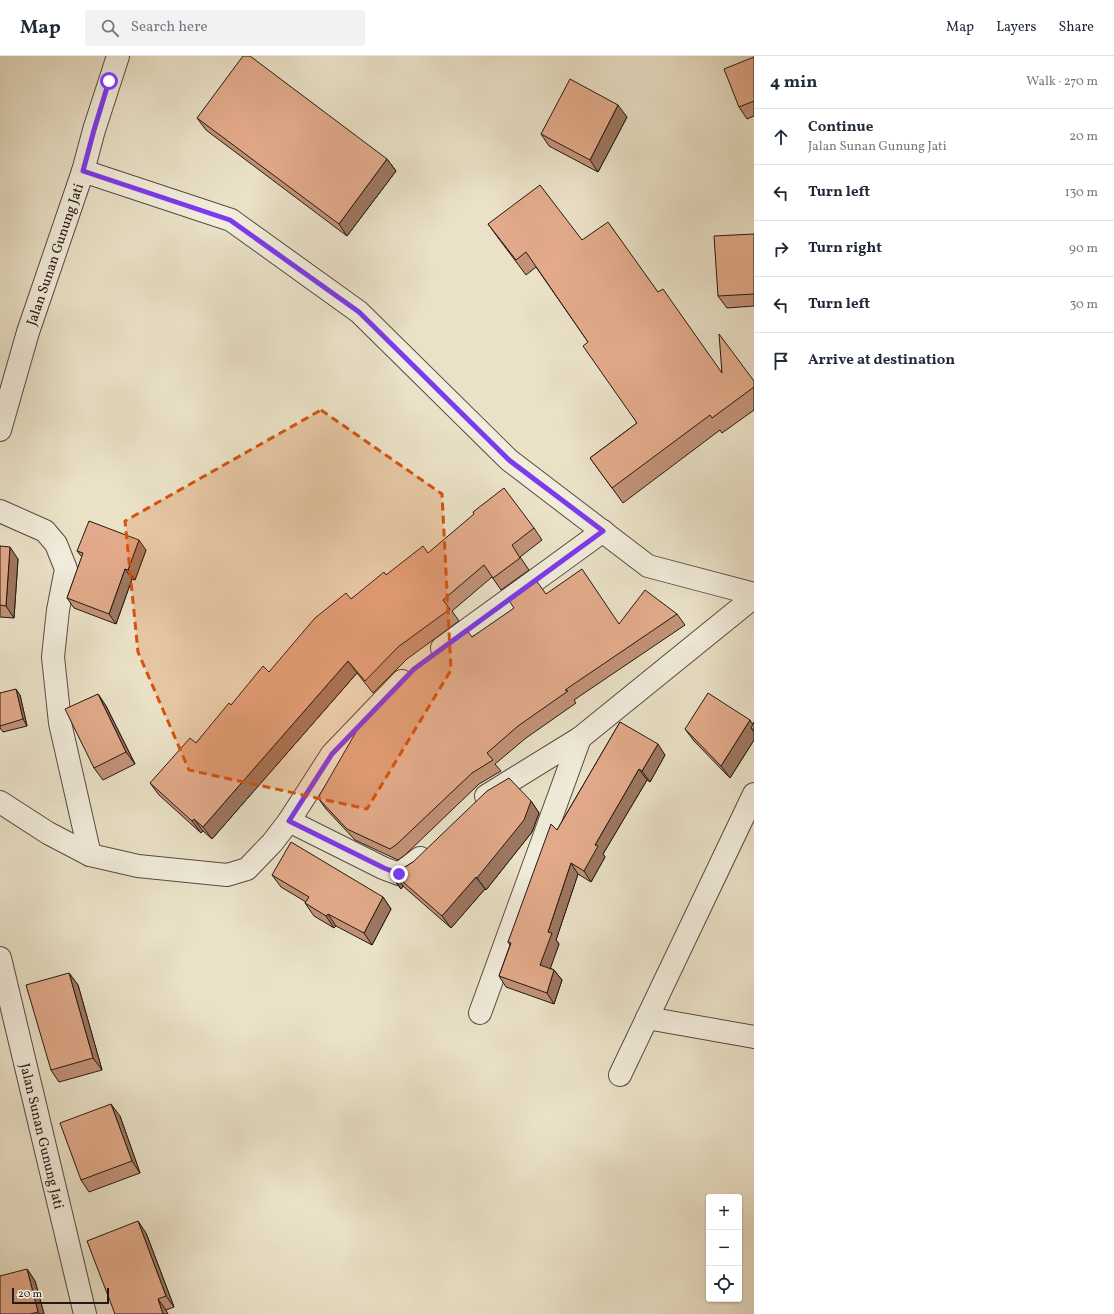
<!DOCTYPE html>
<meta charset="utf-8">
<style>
body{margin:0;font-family:Vollkorn,serif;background:#f2f2f3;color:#1f2937}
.controls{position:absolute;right:12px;bottom:12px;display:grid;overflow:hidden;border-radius:4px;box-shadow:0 1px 3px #0004}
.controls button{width:36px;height:36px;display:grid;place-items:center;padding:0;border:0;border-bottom:1px solid #e0e1e3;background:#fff;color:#1f2937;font:20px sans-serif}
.scale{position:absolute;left:12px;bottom:10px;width:97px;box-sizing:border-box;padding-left:4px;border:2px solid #241913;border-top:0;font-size:11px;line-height:14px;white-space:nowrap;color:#241913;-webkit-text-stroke:3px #f1ecdb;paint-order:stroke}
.stop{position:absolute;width:12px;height:12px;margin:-9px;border:3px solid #7c3aed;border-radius:50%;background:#fff}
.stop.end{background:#7c3aed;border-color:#fff;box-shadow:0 1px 4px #0008}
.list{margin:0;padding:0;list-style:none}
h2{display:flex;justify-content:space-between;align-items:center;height:52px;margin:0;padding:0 16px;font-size:17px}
h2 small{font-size:13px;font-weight:400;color:#747a83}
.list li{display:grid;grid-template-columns:26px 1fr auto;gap:12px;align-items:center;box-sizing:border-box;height:56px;padding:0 16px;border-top:1px solid #e0e1e3}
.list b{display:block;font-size:15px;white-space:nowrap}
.list p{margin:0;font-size:13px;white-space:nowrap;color:#747a83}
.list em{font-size:13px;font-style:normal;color:#747a83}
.icon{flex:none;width:22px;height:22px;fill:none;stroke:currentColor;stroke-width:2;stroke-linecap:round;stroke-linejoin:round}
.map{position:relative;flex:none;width:754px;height:1258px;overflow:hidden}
header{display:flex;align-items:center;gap:24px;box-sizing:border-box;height:56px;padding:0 20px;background:#fff;border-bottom:1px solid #e0e1e3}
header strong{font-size:19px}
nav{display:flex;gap:22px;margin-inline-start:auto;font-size:14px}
.search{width:280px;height:36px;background:#f2f2f3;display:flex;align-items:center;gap:10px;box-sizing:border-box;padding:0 14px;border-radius:4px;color:#747a83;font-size:15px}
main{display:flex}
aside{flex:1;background:#fff}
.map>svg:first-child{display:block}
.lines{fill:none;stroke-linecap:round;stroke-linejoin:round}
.minor-casing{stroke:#564b40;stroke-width:24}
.tertiary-casing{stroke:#564b40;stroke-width:24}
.minor{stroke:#f1ecdb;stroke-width:22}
.tertiary{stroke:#f1ecdb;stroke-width:22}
.wall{fill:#c29277;stroke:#241913}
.shaded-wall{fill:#9e7761;stroke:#241913}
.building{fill:#e2aa8a;stroke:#241913}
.route{stroke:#7c3aed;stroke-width:5}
.marked{fill:#d4530d;fill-opacity:0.2;stroke:#d4530d;stroke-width:3;stroke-dasharray:8 5;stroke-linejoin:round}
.labels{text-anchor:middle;stroke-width:3.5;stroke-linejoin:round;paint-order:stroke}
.street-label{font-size:14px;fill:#241913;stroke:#f1ecdb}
</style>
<header>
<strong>Map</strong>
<div class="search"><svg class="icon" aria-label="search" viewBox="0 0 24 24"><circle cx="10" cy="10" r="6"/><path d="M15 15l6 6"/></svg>Search here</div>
<nav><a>Map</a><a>Layers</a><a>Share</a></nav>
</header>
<main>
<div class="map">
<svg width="754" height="1258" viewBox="0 0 754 1258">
<rect width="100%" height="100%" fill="#eae1c7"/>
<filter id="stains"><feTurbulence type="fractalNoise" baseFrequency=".005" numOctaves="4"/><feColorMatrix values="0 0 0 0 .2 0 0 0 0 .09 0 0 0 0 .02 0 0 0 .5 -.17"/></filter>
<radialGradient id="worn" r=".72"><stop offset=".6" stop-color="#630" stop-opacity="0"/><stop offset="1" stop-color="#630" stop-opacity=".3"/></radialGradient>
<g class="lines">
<!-- minor casing -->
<g class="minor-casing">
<g id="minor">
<path d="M 83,115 L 231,164 L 359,256 L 509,404 L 648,510 L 754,538"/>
<path d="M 0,455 L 45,475 L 56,488 L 66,513 L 58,554 L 53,601 L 60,667 L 90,799"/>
<path d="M 442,592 L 603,475"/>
<path d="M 486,740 L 580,682 L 754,541"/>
<path d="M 0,746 L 48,777 L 90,799 L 138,810 L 227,819 L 247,813 L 272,787 L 289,765 L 332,698 L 402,625"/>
<path d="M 289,765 L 383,812 L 399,818 L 420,802"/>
<path d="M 480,957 L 580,682"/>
<path d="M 647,962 L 754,981"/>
<path d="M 620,1019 L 754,738"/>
</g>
</g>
<!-- tertiary casing -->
<g class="tertiary-casing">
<g id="tertiary">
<path id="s1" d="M 0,374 L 28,276 L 83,115 L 94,74 L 118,0"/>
<path id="s2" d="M 0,902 L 85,1258"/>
</g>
</g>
<!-- minor -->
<use href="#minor" class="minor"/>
<!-- tertiary -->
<use href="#tertiary" class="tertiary"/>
</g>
<!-- wall -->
<g class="wall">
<path d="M 754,1 L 754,60 L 747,63 L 739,51 Z"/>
<path d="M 627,61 L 598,116 L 549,90 L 541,78 Z"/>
<path d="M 197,62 L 387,103 L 396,115 L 347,180 L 206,74 Z"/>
<path d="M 488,168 L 582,184 L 658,236 L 722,317 L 754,325 L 754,354 L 722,377 L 720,374 L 623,447 L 590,402 L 637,367 L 588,286 L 536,211 L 526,219 L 499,183 Z"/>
<path d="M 754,178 L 754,250 L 727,252 L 718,240 Z"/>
<path d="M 534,472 L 542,484 L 520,501 L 529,514 L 501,534 L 492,521 L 452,555 L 459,565 L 407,603 L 373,637 L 357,617 L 212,783 L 203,775 L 201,777 L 159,739 L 150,727 L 196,687 L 231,649 L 269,616 L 351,543 L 386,519 L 428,497 Z"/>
<path d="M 0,490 L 18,503 L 14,562 L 0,561 Z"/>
<path d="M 146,494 L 135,524 L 132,523 L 116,568 L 74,552 L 67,542 L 82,501 L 77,495 Z"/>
<path d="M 546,538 L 619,568 L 677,558 L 685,569 L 574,644 L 576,647 L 526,682 L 495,708 L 501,715 L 479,728 L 405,799 L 398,804 L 355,784 L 326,753 L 318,742 L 472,581 Z"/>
<path d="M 0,637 L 20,639 L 27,670 L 3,676 L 0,672 Z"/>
<path d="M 98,638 L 106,650 L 135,708 L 103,724 L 94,712 Z"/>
<path d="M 620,666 L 665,699 L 650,726 L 647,724 L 603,798 L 605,801 L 591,826 L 578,818 L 556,884 L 559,888 L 550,912 L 554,914 L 562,924 L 554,948 L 506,931 L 499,920 L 510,889 L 508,886 L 557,774 Z"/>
<path d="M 754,666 L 754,684 L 730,722 L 694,685 L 685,673 L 753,668 Z"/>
<path d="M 531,745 L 539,757 L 532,776 L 486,834 L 485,833 L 451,872 L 403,830 L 401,833 L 390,818 L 397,816 L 413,806 Z"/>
<path d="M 272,819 L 383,841 L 391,853 L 372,889 L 336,870 L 334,872 L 314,860 L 305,847 L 306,846 L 281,831 Z"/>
<path d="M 69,917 L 78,929 L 102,1014 L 59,1026 L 51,1014 Z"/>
<path d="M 120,1060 L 140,1117 L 89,1136 L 81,1124 Z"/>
<path d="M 146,1177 L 174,1251 L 166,1254 L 115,1258 Z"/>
<path d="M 27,1213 L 35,1225 L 44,1258 L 0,1258 Z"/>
</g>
<!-- shaded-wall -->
<g class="shaded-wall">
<path d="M 618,49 L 627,61 L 598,116 L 590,104 Z"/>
<path d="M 387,103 L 396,115 L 347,180 L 339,168 Z"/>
<path d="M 139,484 L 146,494 L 135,524 L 128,514 Z"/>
<path d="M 10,491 L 18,503 L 14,562 L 6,550 Z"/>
<path d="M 125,513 L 132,523 L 116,568 L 109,558 Z"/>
<path d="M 348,605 L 357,617 L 212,783 L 203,771 Z"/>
<path d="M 16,633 L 20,639 L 27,670 L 23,663 Z"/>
<path d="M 98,638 L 106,650 L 135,708 L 126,696 Z"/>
<path d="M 750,664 L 754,670 L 751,672 L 754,676 L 754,684 L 730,722 L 721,710 Z"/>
<path d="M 658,688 L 665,699 L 650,726 L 642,715 Z"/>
<path d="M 639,713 L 647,724 L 603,798 L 605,801 L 591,826 L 584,815 L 595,789 Z"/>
<path d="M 531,745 L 539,757 L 532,776 L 486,834 L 477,822 Z"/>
<path d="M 194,763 L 203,775 L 201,777 L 192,765 Z"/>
<path d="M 571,807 L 578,818 L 556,884 L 559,888 L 548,919 L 540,909 L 548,876 Z"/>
<path d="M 394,818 L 403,830 L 401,833 L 393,821 Z"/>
<path d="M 476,821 L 485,833 L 451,872 L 442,860 Z"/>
<path d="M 383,841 L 391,853 L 372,889 L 364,877 Z"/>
<path d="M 328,858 L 336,870 L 334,872 L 326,860 Z"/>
<path d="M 554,914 L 562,924 L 554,948 L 547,937 Z"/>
<path d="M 69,917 L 78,929 L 102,1014 L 93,1002 Z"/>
<path d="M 111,1048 L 120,1060 L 140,1117 L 132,1105 Z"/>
<path d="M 138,1165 L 146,1177 L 174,1251 L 166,1240 Z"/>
<path d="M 27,1213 L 35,1225 L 44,1258 L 39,1258 L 38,1256 Z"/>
<path d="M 158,1243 L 166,1254 L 168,1258 L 163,1258 Z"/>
</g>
<!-- building -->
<g class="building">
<path d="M 243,0 L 250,0 L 387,103 L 339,168 L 197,62 Z"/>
<path d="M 754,1 L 754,45 L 739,51 L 724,13 Z"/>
<path d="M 570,23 L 618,49 L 590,104 L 541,78 Z"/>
<path d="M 540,129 L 582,184 L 608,166 L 658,236 L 663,233 L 722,317 L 719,278 L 754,325 L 754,331 L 712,362 L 710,359 L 612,432 L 590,402 L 637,367 L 583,290 L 588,286 L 526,196 L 516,204 L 488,168 Z"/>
<path d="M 754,178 L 754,238 L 718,240 L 714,180 Z"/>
<path d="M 504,432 L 534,472 L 512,489 L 520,502 L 493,522 L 484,509 L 443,544 L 450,553 L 398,591 L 365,625 L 348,605 L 203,771 L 194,763 L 192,765 L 150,727 L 190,682 L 196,687 L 229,647 L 231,649 L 263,610 L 269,616 L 315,562 L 346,537 L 351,543 L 384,516 L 386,519 L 423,490 L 428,497 L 474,458 L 473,456 Z"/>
<path d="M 89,465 L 139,484 L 128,514 L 125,513 L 109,558 L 67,542 L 83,497 L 77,495 Z"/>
<path d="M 0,490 L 10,491 L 6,550 L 0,549 Z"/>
<path d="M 582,513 L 619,568 L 645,534 L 677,558 L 565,634 L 568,635 L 518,670 L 487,697 L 493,704 L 472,717 L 397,788 L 390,793 L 347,773 L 318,742 L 360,669 L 382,647 L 381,646 L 414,611 L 466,573 L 472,581 L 514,552 L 508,543 L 535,523 L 546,538 Z"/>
<path d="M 16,633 L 23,663 L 0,670 L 0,637 Z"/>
<path d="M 708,637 L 750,664 L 721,710 L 685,673 Z"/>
<path d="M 98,638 L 126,696 L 94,712 L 65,653 Z"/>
<path d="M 620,666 L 658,688 L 642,715 L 639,713 L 595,789 L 598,790 L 584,815 L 571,807 L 548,876 L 552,877 L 540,909 L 554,914 L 547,937 L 499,920 L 511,887 L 508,886 L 551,768 L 557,774 Z"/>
<path d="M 754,666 L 754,674 L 751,672 Z"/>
<path d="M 509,722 L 531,745 L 524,764 L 477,822 L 476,821 L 442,860 L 394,818 L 393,821 L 390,818 L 397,816 L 413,806 L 487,735 Z"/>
<path d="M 291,786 L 383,841 L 364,877 L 328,858 L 326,860 L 305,847 L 309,841 L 272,819 Z"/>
<path d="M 69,917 L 93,1002 L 51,1014 L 26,929 Z"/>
<path d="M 111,1048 L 132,1105 L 81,1124 L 60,1067 Z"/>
<path d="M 138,1165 L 166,1240 L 158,1243 L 163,1258 L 115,1258 L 87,1185 Z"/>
<path d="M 27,1213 L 38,1256 L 30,1258 L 0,1258 L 0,1220 Z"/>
</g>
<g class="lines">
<!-- route -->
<path class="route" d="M 109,25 L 94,74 L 83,115 L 230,164 L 359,256 L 509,404 L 603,475 L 414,613 L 332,698 L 289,765 L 384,812 L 399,818"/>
</g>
<!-- marked area -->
<path class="marked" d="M 321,354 L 442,438 L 451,614 L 367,753 L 189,714 L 138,596 L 125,465 Z"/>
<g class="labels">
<!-- street labels -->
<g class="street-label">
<text dy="5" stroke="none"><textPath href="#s1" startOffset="184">Jalan Sunan Gunung Jati</textPath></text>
<text dy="5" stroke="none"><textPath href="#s2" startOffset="183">Jalan Sunan Gunung Jati</textPath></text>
</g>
</g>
<rect width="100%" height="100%" filter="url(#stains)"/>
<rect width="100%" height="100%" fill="url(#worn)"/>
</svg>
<div class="controls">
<button>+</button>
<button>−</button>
<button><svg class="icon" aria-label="locate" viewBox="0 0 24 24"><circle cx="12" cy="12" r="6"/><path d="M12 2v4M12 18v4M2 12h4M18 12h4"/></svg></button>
</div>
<div class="scale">20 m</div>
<div class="stop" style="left:109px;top:25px"></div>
<div class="stop end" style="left:399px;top:818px"></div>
</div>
<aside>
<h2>4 min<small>Walk · 270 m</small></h2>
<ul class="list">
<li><svg class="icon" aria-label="ahead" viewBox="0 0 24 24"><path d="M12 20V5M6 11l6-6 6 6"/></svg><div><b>Continue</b><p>Jalan Sunan Gunung Jati</p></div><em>20 m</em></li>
<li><svg class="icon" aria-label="left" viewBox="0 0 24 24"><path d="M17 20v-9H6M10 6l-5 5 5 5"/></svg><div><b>Turn left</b></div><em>130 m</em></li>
<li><svg class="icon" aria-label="right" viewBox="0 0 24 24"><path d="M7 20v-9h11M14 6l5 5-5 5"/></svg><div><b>Turn right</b></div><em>90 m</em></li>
<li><svg class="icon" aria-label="left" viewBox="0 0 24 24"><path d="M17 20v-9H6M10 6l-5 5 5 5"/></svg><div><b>Turn left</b></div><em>30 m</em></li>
<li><svg class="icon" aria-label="arrive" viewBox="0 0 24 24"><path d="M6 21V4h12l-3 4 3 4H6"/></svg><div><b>Arrive at destination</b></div></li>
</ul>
</aside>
</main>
